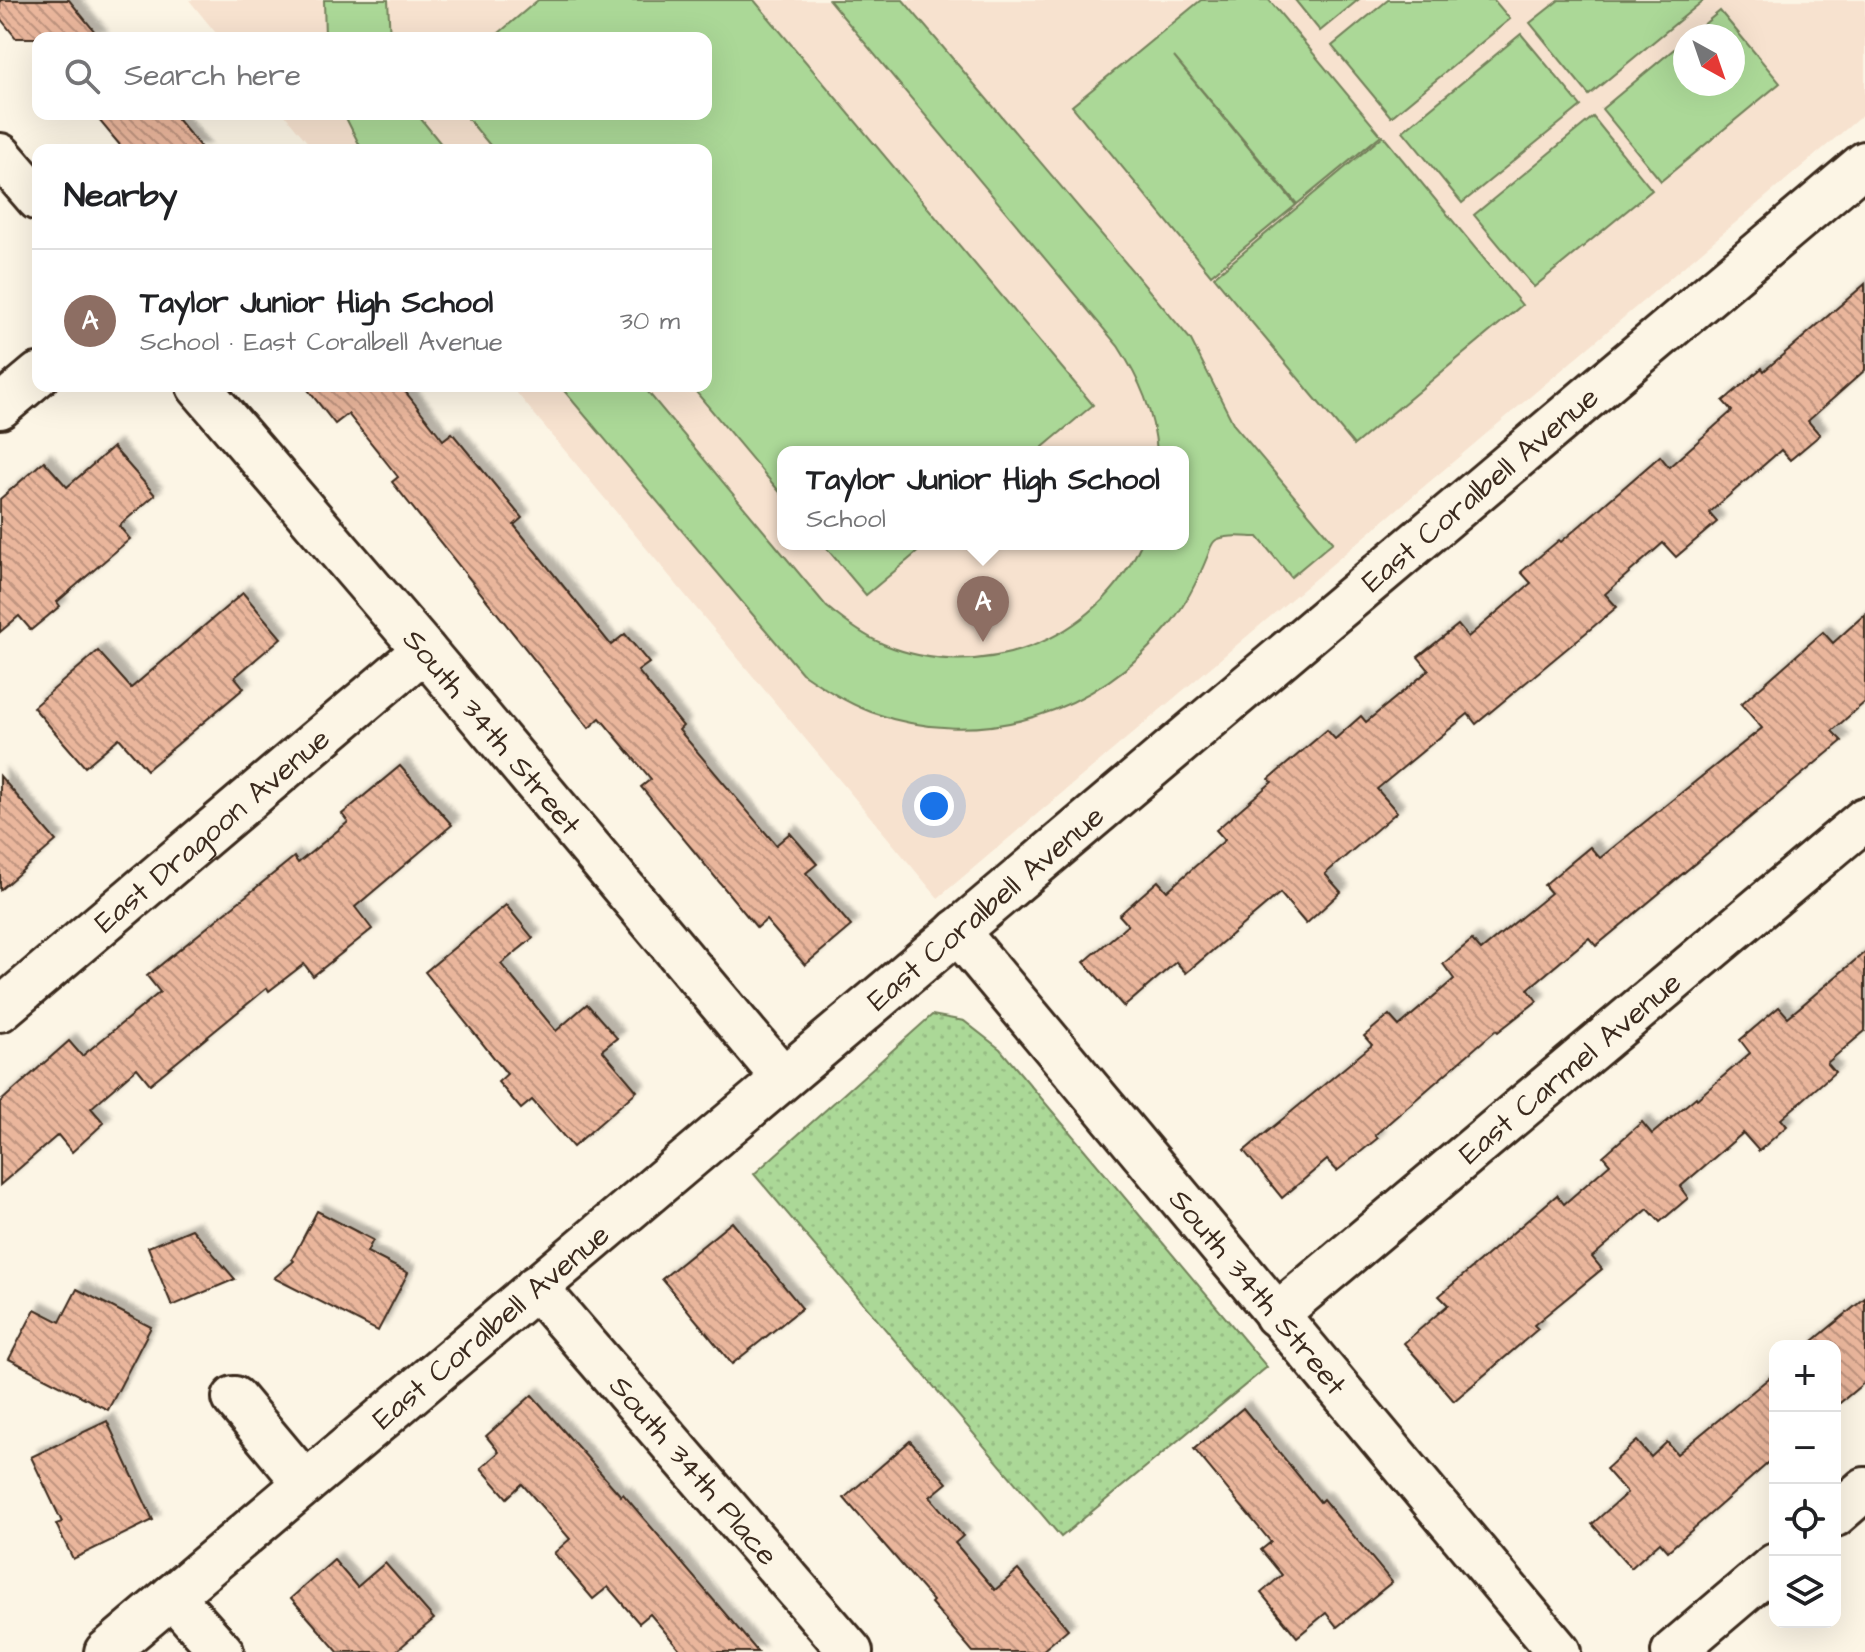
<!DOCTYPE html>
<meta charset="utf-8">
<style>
body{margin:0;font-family:"Architects Daughter",sans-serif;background:#f6f6f6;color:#202124}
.controls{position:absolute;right:24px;bottom:24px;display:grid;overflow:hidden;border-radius:16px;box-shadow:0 8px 32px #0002}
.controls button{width:72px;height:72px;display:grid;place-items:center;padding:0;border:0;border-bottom:2px solid #e0e0e0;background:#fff;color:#202124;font:40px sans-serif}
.compass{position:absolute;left:1673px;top:24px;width:72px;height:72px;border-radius:50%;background:#fff;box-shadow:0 8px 32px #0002;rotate:140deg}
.you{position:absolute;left:934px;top:806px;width:28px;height:28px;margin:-20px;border:6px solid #fff;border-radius:50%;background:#1a73e8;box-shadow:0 0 0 12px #1a73e833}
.badge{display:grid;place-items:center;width:52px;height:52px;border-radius:50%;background:#d1495b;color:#fff;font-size:26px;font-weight:700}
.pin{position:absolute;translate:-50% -66px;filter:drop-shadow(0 2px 4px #0008)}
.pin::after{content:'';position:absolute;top:42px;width:28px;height:24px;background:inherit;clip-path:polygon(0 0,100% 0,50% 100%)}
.popup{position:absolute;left:777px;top:446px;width:412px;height:104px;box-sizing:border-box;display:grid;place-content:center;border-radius:16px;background:#fff;filter:drop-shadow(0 2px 6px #0005);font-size:26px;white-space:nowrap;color:#757577}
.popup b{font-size:30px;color:#202124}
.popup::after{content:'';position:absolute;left:50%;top:100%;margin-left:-16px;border:16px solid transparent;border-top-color:#fff}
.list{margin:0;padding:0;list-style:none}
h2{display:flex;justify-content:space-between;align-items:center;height:104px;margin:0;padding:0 32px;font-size:34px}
h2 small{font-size:26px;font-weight:400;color:#757577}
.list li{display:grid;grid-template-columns:52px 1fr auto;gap:24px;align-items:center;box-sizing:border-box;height:144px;padding:0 32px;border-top:2px solid #e0e0e0}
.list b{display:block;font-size:30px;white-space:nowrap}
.list p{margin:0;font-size:26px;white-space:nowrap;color:#757577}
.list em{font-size:26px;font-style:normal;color:#757577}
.icon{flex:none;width:44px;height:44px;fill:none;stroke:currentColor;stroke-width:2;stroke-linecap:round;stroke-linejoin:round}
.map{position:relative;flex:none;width:1865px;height:1652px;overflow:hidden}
.search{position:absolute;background:#fff;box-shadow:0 8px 32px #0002;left:32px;top:32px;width:680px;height:88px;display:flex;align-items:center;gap:20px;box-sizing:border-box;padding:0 28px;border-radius:16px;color:#757577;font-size:30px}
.panel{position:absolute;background:#fff;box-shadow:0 8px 32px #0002;left:32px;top:144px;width:680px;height:248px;border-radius:16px}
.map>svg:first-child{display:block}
.built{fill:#f7e2cf;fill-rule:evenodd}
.grass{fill:url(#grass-dots);stroke:#73815a;stroke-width:2}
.garden{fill:#abd897;stroke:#73815a;stroke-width:2}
.building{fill:url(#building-back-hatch);stroke:#3b2a1e;stroke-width:2;filter:url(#shadow)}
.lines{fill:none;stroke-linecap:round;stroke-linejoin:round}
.minor-casing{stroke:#3b2a1e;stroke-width:48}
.minor{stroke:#fcf5e5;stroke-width:42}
.labels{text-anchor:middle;stroke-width:7;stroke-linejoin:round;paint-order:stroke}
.street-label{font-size:30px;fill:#3b2a1e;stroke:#fcf5e5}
</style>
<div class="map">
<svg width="1865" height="1652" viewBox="0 0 1865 1652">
<defs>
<pattern id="grass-dots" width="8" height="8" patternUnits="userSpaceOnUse" patternTransform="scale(2)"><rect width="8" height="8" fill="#abd897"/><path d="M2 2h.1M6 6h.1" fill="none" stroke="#94ba82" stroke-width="1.8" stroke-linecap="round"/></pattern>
<pattern id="building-back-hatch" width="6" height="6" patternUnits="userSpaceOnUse" patternTransform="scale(2)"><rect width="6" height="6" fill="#eab69c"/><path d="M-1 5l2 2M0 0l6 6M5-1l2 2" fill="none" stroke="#bf947f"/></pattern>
<filter id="shadow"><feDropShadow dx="7" dy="-7" stdDeviation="2" flood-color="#0004"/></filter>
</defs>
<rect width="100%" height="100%" fill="#fcf5e5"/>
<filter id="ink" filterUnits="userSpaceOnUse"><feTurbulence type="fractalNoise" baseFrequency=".0125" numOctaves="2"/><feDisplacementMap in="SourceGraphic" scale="16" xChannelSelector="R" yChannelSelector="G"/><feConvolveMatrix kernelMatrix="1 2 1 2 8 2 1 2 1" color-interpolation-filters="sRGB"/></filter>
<g filter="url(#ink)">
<!-- built -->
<path class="built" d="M 189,0 L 1865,0 L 1865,113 L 938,898 L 511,386 L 706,386 L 706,150 L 314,150 L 284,114 L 706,114 L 706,38 L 220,38 ZM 1685,36 L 1733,36 L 1733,84 L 1685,84 ZM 783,452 L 1183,452 L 1183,544 L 783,544 Z"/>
<!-- grass -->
<path class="grass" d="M 932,1015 L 964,1021 L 1000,1049 L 1267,1367 L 1061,1537 L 754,1174 Z"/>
<!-- garden -->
<g class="garden">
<path d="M 324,0 L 388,0 L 390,38 L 325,38 Z"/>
<path d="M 538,0 L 754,0 L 1093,405 L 1037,452 L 783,452 L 783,496 L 691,386 L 706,386 L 706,150 L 494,150 L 464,114 L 706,114 L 706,38 L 493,38 Z"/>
<path d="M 829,0 L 903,0 L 1191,340 L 1234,425 L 1333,542 L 1291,577 L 1258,537 C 1247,537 1226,534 1216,540 C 1211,543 1210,550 1208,555 C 1198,580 1187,603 1170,624 C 1098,714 980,752 871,712 C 845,702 824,688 802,673 L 560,386 L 643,386 L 827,607 C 844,621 862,635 883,644 C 980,685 1097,642 1141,544 L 1183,544 L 1183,452 L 1157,452 C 1154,412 1140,380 1118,346 Z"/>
<path d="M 1201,0 L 1269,0 L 1381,135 L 1297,204 L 1174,57 L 1296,205 L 1211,275 L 1072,106 Z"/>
<path d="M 1295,0 L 1358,0 L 1320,31 Z"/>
<path d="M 1388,0 L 1494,0 L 1510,19 L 1391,117 L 1332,46 Z"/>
<path d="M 1559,0 L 1704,0 L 1589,95 L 1530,23 Z"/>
<path d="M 1720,11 L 1780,83 L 1661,181 L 1602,109 L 1685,40 L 1685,84 L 1733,84 L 1733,36 L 1690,36 Z"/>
<path d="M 1521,34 L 1581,106 L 1462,203 L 1403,131 Z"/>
<path d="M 344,114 L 417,114 L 446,150 L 362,150 Z"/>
<path d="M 1593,117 L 1652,190 L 1534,287 L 1474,215 Z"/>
<path d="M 1383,136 L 1522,305 L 1354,445 L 1214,277 Z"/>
<path d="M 823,544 L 927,544 L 866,595 Z"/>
</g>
<!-- building -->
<g class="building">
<path d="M 0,0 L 69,0 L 100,38 L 16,38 L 0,18 Z"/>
<path d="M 94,114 L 173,114 L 203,150 L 124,150 Z"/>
<path d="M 1865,284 L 1865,370 L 1808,421 L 1820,435 L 1790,460 L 1781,450 L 1709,513 L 1717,522 L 1676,557 L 1663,543 L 1605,594 L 1617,607 L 1476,724 L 1468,714 L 1377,789 L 1397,812 L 1325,874 L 1341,892 L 1306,924 L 1280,893 L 1186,973 L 1176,962 L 1124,1007 L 1084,962 L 1128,925 L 1119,915 L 1158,881 L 1167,891 L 1225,840 L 1216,830 L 1272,782 L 1269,779 L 1327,730 L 1335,739 L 1361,716 L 1366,722 L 1429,670 L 1418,657 L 1458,625 L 1468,637 L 1531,583 L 1521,572 L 1559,540 L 1561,542 L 1660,456 L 1669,467 L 1732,411 L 1723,401 L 1762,368 L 1764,371 Z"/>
<path d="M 305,386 L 401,386 L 443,440 L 452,433 L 522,518 L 514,525 L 611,645 L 625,634 L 649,663 L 638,671 L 683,726 L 679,730 L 776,845 L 790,833 L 817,864 L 806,873 L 851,926 L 805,965 L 766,920 L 757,928 L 641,787 L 651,779 L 600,718 L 589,728 L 392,482 L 398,477 L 348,414 L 335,424 Z"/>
<path d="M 113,447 L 155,495 L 119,526 L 130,539 L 57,602 L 60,606 L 31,630 L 19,616 L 0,632 L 0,499 L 44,461 L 67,487 Z"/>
<path d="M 243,593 L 281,638 L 235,677 L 244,688 L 147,770 L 119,738 L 85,767 L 33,707 L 98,651 L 131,688 Z"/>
<path d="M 1865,614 L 1865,702 L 1832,731 L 1842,741 L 1596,946 L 1589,938 L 1528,989 L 1537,1001 L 1498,1032 L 1496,1030 L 1375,1135 L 1378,1138 L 1337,1171 L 1327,1160 L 1282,1198 L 1244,1151 L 1372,1045 L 1364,1036 L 1389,1015 L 1399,1026 L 1454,979 L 1443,964 L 1472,940 L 1481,950 L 1551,893 L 1544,885 L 1590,847 L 1600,858 L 1762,728 L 1741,704 L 1823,632 L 1833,643 Z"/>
<path d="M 400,766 L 452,825 L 355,907 L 372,929 L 313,976 L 304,964 L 269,991 L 267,988 L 150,1084 L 137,1068 L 91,1108 L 104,1123 L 72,1152 L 58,1135 L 0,1185 L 0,1102 L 69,1041 L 82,1056 L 160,992 L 147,976 L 294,857 L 298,863 L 348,822 L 342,814 Z"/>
<path d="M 0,776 L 56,841 L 0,890 Z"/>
<path d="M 506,905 L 533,938 L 501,964 L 556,1031 L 587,1004 L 617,1038 L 602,1050 L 637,1091 L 573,1147 L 532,1100 L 521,1109 L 498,1082 L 507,1074 L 425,972 Z"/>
<path d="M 1865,952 L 1865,1031 L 1827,1063 L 1835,1072 L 1781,1119 L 1787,1126 L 1759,1151 L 1743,1133 L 1680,1187 L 1688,1198 L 1660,1222 L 1648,1209 L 1592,1257 L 1602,1269 L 1534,1325 L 1538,1329 L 1454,1401 L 1404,1343 L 1448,1305 L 1439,1296 L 1557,1195 L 1564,1204 L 1610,1164 L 1603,1156 L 1642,1122 L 1652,1134 L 1696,1097 L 1697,1099 L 1750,1053 L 1740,1040 L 1779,1007 L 1788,1017 Z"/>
<path d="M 317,1211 L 373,1240 L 367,1252 L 408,1273 L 378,1331 L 274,1278 L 294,1261 L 292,1259 Z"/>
<path d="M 732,1222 L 802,1308 L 732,1364 L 662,1279 Z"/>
<path d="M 192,1229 L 235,1279 L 172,1306 L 148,1247 Z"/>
<path d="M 77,1289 L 151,1327 L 108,1410 L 9,1359 L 35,1309 L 60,1322 Z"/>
<path d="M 1865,1298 L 1865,1382 L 1835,1407 L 1835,1346 L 1807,1346 Z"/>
<path d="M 1775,1373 L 1775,1457 L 1668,1551 L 1660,1542 L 1631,1568 L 1592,1524 L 1627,1493 L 1606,1469 L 1637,1441 L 1651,1457 L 1667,1442 L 1677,1454 Z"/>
<path d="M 532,1395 L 621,1496 L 623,1494 L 758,1652 L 682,1652 L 650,1614 L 639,1623 L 608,1587 L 593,1599 L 554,1553 L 570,1539 L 522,1484 L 507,1498 L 481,1468 L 499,1452 L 486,1436 Z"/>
<path d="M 1243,1408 L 1320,1502 L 1323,1499 L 1392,1582 L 1337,1627 L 1326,1613 L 1297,1637 L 1261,1593 L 1282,1575 L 1261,1550 L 1271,1542 L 1194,1449 Z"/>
<path d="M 107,1421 L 153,1520 L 73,1559 L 56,1524 L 62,1522 L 31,1457 Z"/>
<path d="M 910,1441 L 947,1483 L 930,1497 L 963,1536 L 955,1543 L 995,1590 L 1018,1570 L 1068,1629 L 1041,1652 L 973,1652 L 931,1603 L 933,1601 L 844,1498 Z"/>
<path d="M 334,1560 L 357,1587 L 385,1563 L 434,1619 L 395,1652 L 338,1652 L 291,1598 Z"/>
</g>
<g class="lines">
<!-- minor casing -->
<g class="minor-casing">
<g id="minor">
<path d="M 0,155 L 38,199"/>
<path id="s1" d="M 198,386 L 424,650 L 783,1078"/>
<path d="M 0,407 L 38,375"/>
<path id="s2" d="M 957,931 L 1559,1652"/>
<path id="s3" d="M 0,1010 L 424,650"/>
<path id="s4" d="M 536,1287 L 851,1652"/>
<path id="s5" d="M 1276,1315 L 1865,819"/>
<path d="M 234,1398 L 305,1483"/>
<path d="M 1835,1515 L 1865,1489"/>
<path d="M 172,1596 L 222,1652"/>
<path id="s6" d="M 106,1652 L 1865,163"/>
<path d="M 1673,1652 L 1775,1565"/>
</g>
</g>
<!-- minor -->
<use href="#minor" class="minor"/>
</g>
</g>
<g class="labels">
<!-- street labels -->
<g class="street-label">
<text dy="10" stroke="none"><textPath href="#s6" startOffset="1800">East Coralbell Avenue</textPath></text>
<text dy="10" stroke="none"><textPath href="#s1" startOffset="454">South 34th Street</textPath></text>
<text dy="10" stroke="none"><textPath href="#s3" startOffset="278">East Dragoon Avenue</textPath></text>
<text dy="10" stroke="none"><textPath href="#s6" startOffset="1152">East Coralbell Avenue</textPath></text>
<text dy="10" stroke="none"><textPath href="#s5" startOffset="384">East Carmel Avenue</textPath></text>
<text dy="10" stroke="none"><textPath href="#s2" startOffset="470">South 34th Street</textPath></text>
<text dy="10" stroke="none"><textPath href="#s6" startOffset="504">East Coralbell Avenue</textPath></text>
<text dy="10" stroke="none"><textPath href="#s4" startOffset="242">South 34th Place</textPath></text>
</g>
</g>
</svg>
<div class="controls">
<button>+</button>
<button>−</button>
<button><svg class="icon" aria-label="locate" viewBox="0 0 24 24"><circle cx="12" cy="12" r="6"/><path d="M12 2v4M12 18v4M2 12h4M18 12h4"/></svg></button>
<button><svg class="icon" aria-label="layers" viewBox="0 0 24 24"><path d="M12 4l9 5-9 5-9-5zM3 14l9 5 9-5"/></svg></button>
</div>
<svg class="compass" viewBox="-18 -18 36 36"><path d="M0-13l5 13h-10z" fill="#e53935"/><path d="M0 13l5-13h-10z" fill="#757577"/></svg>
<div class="you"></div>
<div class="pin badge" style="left:983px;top:642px;background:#8d6e63">A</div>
<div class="popup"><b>Taylor Junior High School</b>School</div>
<div class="search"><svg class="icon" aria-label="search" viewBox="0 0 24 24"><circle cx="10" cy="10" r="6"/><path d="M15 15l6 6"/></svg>Search here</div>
<section class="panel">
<h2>Nearby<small></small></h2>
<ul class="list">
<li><span class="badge" style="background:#8d6e63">A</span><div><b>Taylor Junior High School</b><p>School · East Coralbell Avenue</p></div><em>30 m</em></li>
</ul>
</section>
</div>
